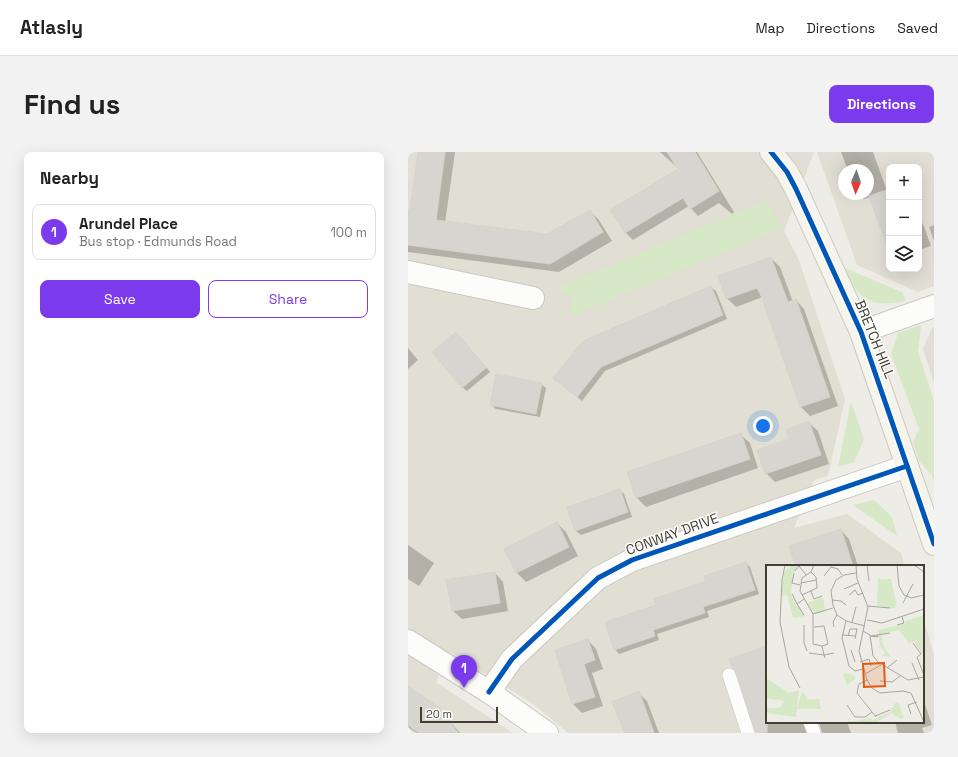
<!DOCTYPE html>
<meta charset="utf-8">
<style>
body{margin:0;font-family:"Space Grotesk",sans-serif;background:#f2f2f2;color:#222}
.controls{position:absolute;right:12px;top:12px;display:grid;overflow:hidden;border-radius:8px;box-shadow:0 4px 16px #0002}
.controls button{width:36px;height:36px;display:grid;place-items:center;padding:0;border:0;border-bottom:1px solid #e0e0e0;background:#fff;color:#222;font:20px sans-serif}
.compass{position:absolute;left:430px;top:12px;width:36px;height:36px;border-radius:50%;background:#fff;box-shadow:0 4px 16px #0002;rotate:182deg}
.scale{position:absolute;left:12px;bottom:10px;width:78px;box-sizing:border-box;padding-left:4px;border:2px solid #423e33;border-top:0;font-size:11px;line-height:14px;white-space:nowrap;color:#423e33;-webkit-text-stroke:3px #fff;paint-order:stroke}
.you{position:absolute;left:355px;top:274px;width:14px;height:14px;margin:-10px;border:3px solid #fff;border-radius:50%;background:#1a73e8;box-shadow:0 0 0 6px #1a73e833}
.badge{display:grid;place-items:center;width:26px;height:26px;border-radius:50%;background:#7c3aed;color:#fff;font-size:13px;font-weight:700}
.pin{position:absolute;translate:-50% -33px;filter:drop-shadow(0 1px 2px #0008)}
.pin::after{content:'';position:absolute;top:21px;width:14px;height:12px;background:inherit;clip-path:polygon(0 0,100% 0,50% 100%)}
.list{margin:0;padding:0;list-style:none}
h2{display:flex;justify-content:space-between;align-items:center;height:52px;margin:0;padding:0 16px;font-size:17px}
h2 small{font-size:13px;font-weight:400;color:#767676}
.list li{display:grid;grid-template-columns:26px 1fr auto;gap:12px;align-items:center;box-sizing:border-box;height:56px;margin:0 8px 8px;padding:0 8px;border:1px solid #e0e0e0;border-radius:8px}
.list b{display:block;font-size:15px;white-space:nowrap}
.list p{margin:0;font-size:13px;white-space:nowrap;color:#767676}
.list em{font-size:13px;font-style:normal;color:#767676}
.actions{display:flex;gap:8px;padding:12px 16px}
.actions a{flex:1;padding:9px 0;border:1px solid #7c3aed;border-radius:8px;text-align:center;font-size:14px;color:#7c3aed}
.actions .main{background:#7c3aed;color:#fff}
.icon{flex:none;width:22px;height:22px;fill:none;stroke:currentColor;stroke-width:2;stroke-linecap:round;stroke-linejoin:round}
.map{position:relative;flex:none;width:526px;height:581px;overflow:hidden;border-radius:8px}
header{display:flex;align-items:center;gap:24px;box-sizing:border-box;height:56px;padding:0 20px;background:#fff;border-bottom:1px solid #e0e0e0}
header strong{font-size:19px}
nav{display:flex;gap:22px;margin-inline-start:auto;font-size:14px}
.intro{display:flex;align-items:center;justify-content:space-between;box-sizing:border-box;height:96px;padding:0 24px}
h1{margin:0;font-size:28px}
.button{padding:10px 18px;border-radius:8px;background:#7c3aed;color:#fff;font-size:14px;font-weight:700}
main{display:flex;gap:24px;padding:0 24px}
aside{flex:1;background:#fff;border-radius:8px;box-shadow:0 4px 16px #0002}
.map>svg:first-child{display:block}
.residential{fill:#e1dfd3;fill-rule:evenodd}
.green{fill:#d7e8c6}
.shadow{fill:#0003}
.building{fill:#d7d5cf;stroke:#d6d3cc}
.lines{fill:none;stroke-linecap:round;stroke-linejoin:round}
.lane-casing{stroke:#cac8c2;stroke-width:14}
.street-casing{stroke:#cac8c2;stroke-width:24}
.secondary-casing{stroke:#cccabd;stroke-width:24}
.lane{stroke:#fcfcfb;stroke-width:13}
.street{stroke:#fcfcfb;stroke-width:22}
.secondary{stroke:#f5f4ed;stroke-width:22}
.cycleway-casing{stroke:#fff;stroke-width:8}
.cycleway{stroke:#0057b8;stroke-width:5}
.labels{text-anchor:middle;stroke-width:3;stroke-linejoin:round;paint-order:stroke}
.street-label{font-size:14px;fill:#423e33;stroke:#fff}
.inset-road{fill:none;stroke:#a9a69e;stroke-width:1}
.view{fill:#e8590c;fill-opacity:0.15;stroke:#e8590c;stroke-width:2}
.inset-edge{fill:none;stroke:#423e33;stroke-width:2}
</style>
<header>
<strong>Atlasly</strong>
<nav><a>Map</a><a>Directions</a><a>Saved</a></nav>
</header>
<div class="intro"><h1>Find us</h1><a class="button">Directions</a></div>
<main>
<aside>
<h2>Nearby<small></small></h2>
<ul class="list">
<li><span class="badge">1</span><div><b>Arundel Place</b><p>Bus stop · Edmunds Road</p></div><em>100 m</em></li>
</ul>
<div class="actions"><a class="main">Save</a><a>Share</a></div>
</aside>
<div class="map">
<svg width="526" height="581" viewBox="0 0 526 581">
<rect width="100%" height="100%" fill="#eeece6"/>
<!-- residential -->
<g class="residential">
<path d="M 0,0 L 406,0 L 376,79 L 391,108 L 437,247 L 420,324 L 406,328 L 386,376 L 439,362 L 493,401 L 497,414 L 359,414 L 359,570 L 515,570 L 515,465 L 526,503 L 526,581 L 160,581 L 128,554 L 42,500 L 28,530 L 105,581 L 0,581 Z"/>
<path d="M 409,0 L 526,0 L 526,134 L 510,140 L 449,113 ZM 481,15 L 511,15 L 511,117 L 481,117 ZM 436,18 L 460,18 L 460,42 L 436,42 Z"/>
<path d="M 526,175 L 526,231 L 515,197 L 524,176 Z"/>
</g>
<!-- green -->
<g class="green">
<path d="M 358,49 L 373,76 L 161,165 L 165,145 L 148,136 Z"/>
<path d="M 437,116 L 494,140 L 498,149 C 462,156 450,149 437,116 Z"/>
<path d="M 513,173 L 510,200 L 526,249 L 526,329 L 523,322 L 511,309 L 505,290 L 511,277 L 483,202 L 490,181 Z"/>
<path d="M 443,249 L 456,287 L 446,310 L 430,315 Z"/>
<path d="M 466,348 L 484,365 L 489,384 L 445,353 Z"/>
</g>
<!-- shadow -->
<g class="shadow">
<path d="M 11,0 L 47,0 L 37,71 L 140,83 L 182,59 L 191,68 L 204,89 L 151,120 L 0,100 L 0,59 L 2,59 Z"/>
<path d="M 252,0 L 289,0 L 326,60 L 324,62 L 311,51 L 290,64 L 281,54 L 225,88 L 217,80 L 271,17 Z"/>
<path d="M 433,0 L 465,0 L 479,39 L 481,38 L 481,96 L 462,45 L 456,47 L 451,42 L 460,42 L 460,18 L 440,18 Z"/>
<path d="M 511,68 L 515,72 L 523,94 L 511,98 Z"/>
<path d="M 526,73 L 526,89 L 521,75 Z"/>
<path d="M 363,106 L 372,115 L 385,150 L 388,148 L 396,157 L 430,254 L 402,264 L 393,255 L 355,145 L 328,155 L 319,146 Z"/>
<path d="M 303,135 L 308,139 L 319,167 L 197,219 L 174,249 L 146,226 Z"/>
<path d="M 48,181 L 82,220 L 59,239 L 54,235 Z"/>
<path d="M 0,196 L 10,208 L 0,217 Z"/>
<path d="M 133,232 L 138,236 L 132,265 L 88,257 L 83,253 Z"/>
<path d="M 401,271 L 410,279 L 421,312 L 367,330 L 358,321 L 383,288 Z"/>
<path d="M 333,283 L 342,291 L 350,316 L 238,355 L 229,346 L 220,321 Z"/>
<path d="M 211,338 L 216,342 L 224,365 L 173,383 L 168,379 Z"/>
<path d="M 149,371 L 158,380 L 170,404 L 118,430 L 109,421 L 97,397 Z"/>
<path d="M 433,378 L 441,387 L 450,414 L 389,414 Z"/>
<path d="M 0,393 L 26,411 L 11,434 L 0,427 Z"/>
<path d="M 338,411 L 342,415 L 351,442 L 299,459 L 301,465 L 249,482 L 251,488 L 211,502 L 207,497 L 249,454 Z"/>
<path d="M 87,421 L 95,430 L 100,459 L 54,467 L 45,459 Z"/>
<path d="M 180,488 L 188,497 L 195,517 L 184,521 L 195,554 L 174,561 L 165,552 L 148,499 Z"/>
<path d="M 359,495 L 359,570 L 403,570 L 401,581 L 349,581 Z"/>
<path d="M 0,535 L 33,558 L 52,581 L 9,581 L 0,575 Z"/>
<path d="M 230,541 L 239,549 L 251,581 L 217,581 Z"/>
<path d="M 515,546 L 524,573 L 514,576 L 516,581 L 490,581 L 487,570 L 515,570 Z"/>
<path d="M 411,570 L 439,570 L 443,581 L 414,581 Z"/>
</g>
<!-- building -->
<g class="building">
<path d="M 10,0 L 37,0 L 28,68 L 139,82 L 182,58 L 195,80 L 142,112 L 0,93 L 0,58 L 2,58 Z"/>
<path d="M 259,0 L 287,0 L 311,39 L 282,57 L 275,46 L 217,81 L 202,58 L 270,17 Z"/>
<path d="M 481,37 L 481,98 L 461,44 Z"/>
<path d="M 363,105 L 380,150 L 388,147 L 422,245 L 392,255 L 354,146 L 349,136 L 318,147 L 310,124 Z"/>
<path d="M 303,134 L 315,163 L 193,215 L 169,245 L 145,226 L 175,189 Z"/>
<path d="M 48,180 L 78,216 L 54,236 L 24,200 Z"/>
<path d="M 88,222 L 134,231 L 128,262 L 82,253 Z"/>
<path d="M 401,269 L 413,303 L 357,322 L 349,298 L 381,287 L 378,278 Z"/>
<path d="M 333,281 L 342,307 L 228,346 L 219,320 Z"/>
<path d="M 212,337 L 220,360 L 167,379 L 159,355 Z"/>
<path d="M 149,370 L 161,395 L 108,421 L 96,397 Z"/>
<path d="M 433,377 L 445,414 L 388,414 L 381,394 Z"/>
<path d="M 338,410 L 347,438 L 295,455 L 297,461 L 245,478 L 247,484 L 206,498 L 197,470 L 248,453 L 246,447 L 298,429 L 296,424 Z"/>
<path d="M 87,420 L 92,451 L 44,459 L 38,428 Z"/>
<path d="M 180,487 L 187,508 L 176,512 L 187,545 L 164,552 L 147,498 Z"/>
<path d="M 359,494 L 359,581 L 348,581 L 329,521 L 325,516 L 321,507 Z"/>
<path d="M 0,534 L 33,557 L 50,581 L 11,581 L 0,573 Z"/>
<path d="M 231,539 L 246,581 L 217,581 L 204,550 Z"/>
</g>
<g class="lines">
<!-- lane casing -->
<g class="lane-casing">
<g id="lane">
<path d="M 321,523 L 340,581"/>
<path d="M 402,570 L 406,581"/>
</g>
</g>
<!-- street casing -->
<g class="street-casing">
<g id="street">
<path d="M 0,120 L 125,146"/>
<path d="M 453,180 L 526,154"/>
<path d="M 0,489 L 81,540 L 139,581"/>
<path d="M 81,540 L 104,507 L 190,426 L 224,408 L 499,314"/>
</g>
</g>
<!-- secondary casing -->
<g class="secondary-casing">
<path id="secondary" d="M 363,0 L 379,20 L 388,37 L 453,180 L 526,392"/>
</g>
<!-- lane -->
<use href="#lane" class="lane"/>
<!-- street -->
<use href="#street" class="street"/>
<!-- secondary -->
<use href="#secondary" class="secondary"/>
<!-- cycleway casing -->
<g class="cycleway-casing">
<g id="cycleway">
<path d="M 363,0 L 379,20 L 388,37 L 453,180 L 526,392"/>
<path d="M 81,540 L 104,507 L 190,426 L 224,408 L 499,314"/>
</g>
</g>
<!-- cycleway -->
<use href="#cycleway" class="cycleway"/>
</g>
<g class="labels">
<!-- street labels -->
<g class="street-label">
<text transform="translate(467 187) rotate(68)" y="5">BRETCH HILL</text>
<text transform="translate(264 382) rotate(-20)" y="5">CONWAY DRIVE</text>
</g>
</g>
<!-- overview -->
<g transform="translate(358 413)">
<rect width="158" height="158" fill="#eeece6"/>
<path d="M 26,0 L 33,0 L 27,8 L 25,29 L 28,37 L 39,51 L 27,53 L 21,30 L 15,32 L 18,7 ZM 112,14 L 125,14 L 131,42 L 128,41 L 127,44 L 111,40 ZM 57,32 L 59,45 L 56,48 L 47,49 L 41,38 ZM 158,50 L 158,88 L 156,89 L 148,76 L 143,79 L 133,65 L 115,69 L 117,80 L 125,92 L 117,91 L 119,88 L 115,82 L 112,83 L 114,80 L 112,65 L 139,59 L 140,56 ZM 77,109 L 86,109 L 90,113 L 81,120 ZM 0,113 L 23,128 L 33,125 L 30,152 L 1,148 L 1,143 L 13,143 L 19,136 L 0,133 ZM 36,127 L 40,130 L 41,135 L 53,134 L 55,144 L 31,144 ZM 129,138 L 132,138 L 134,142 L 138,152 L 135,154 L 125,148 L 110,158 L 83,158 L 82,156 L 82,153 L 84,157 L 104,153 L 107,155 L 124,147 Z" fill="#d7e8c6"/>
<path class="inset-road" d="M 19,0 L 16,15 L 14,57 L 23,102 L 34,123M 48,0 L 45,7 L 36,13 L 34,26 L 47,49 L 67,43M 90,0 L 91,14 L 102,42 L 93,86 L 101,115 L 106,123 L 114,128 L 137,126 L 145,128 L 158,157M 90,0 L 104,0M 101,0 L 103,16M 131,0 L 133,21 L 138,30 L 145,33 L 158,30M 148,0 L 158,7M 29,6 L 33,1 L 40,10M 28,8 L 26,18 L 34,20M 90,8 L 78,10 L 70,15 L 65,26 L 67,40 L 71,50 L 80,56 L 99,61M 58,11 L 65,2 L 72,4 L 76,10M 35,18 L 50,15M 78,24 L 92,18M 45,26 L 48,34 L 56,31M 26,29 L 31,39 L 38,34M 36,30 L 51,23 L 50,12 L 45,7M 83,30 L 89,25 L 92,30 L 97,28M 66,35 L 75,36 L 80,40M 137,38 L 147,19M 31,39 L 38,50M 102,41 L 124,43M 47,49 L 47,79 L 56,81 L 62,79 L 58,61 L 48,62M 101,55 L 116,58 L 158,44M 80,56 L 76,73 L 83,101 L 89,106 L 97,104M 86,57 L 90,42M 38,60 L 38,78 L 41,86M 131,60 L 138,58 L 136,52M 68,62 L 67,57 L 71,50M 97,66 L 104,70 L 107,91 L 112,97 L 142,115 L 158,112M 76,70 L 90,71M 111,70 L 124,68M 82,71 L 84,64 L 91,64 L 89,74M 104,71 L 105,71 L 111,70 L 112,72 L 105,71M 147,78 L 155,89 L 151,92 L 158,110M 56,81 L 58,90 L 68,88M 85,85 L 89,97M 43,88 L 58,90 L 59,93M 94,97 L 103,94 L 105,101M 146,98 L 153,115M 121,103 L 131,95M 99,109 L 115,100M 101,115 L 93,119 L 91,128 L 110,152M 114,116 L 126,117 L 134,111M 81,140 L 89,152 L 99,152 L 106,147M 145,149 L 142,140 L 151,137M 109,151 L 124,145"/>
<path class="view" d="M 118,98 L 119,121 L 98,122 L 97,99 Z"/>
<rect width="158" height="158" class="inset-edge"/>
</g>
</svg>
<div class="controls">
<button>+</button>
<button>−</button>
<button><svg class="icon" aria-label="layers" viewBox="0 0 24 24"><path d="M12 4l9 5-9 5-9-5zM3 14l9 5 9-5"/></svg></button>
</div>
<svg class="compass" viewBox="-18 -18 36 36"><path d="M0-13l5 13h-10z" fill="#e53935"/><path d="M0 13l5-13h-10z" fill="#767676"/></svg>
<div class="scale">20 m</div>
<div class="you"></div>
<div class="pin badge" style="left:56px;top:536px">1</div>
</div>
</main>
